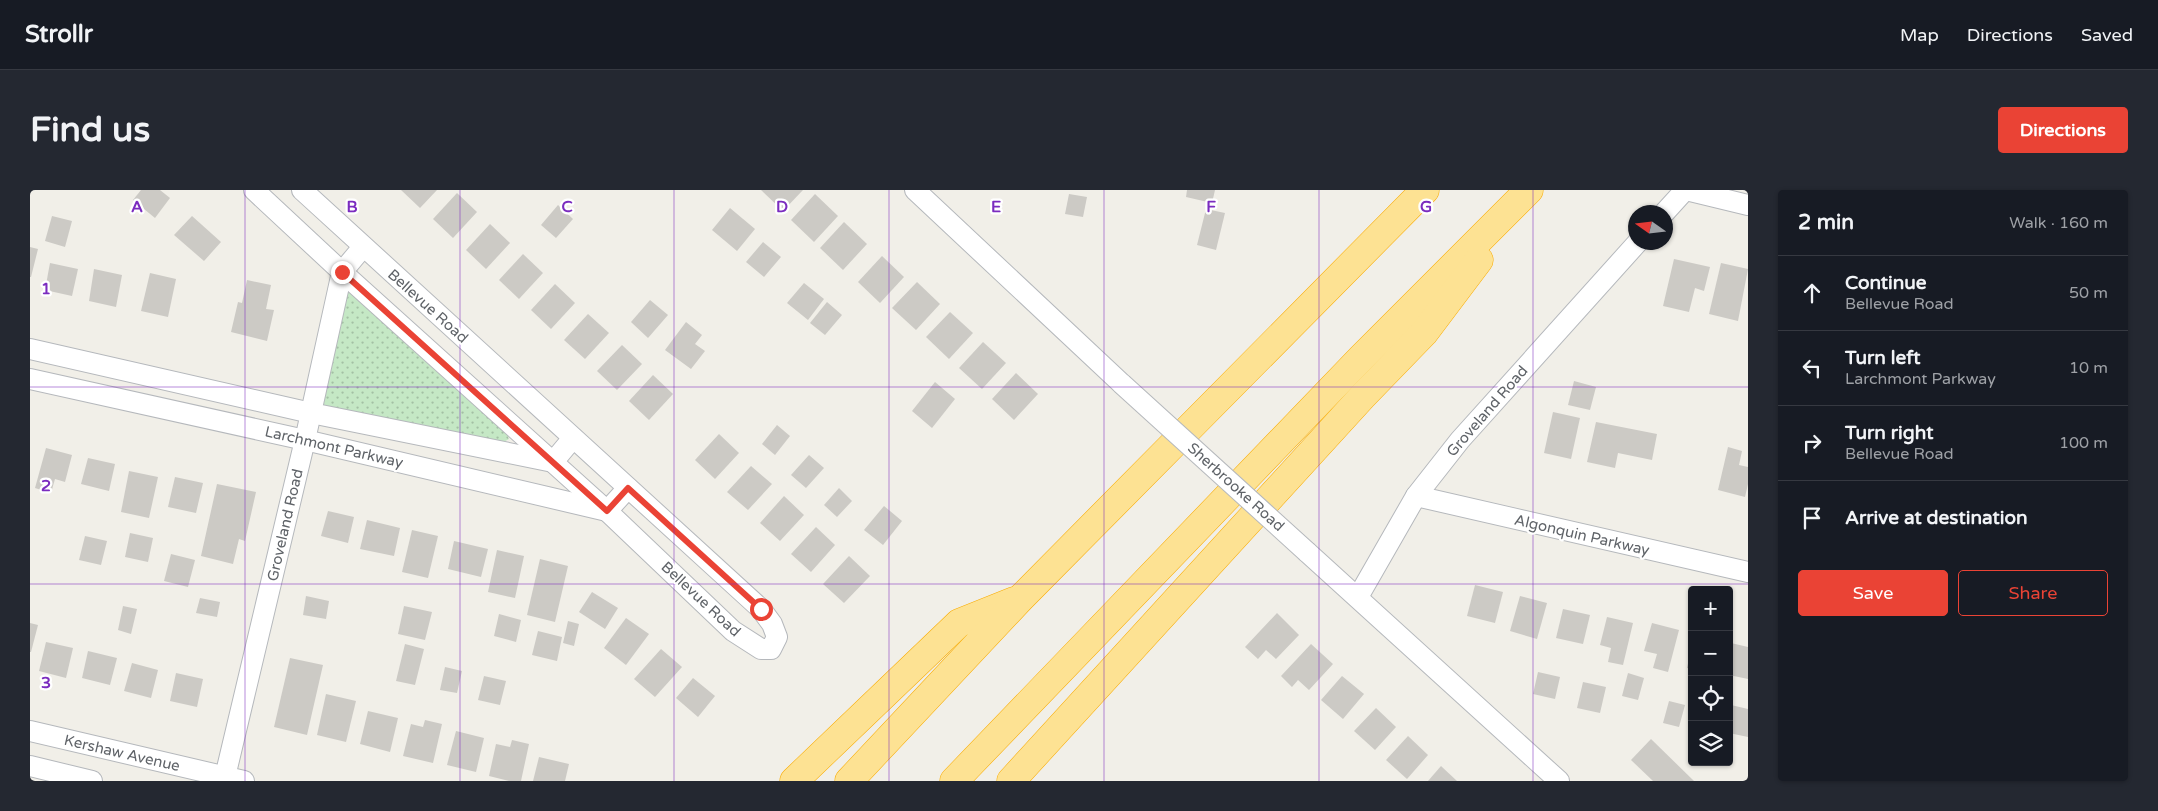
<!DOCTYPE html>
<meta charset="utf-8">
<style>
body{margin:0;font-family:"Varela Round",sans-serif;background:#242831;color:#f1f3f6}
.controls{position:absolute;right:15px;bottom:15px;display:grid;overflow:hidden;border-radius:5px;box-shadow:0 1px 4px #0004}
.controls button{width:45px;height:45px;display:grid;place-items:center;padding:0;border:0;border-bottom:1px solid #363941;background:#171b24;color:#f1f3f6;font:25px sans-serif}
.compass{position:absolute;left:1598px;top:15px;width:45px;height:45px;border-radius:50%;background:#171b24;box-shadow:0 1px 4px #0004;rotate:284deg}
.stop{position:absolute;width:15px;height:15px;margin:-11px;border:4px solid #ea4335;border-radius:50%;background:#fff}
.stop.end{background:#ea4335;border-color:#fff;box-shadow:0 1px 5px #0008}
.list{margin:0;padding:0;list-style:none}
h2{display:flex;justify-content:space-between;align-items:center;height:65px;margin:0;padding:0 20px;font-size:21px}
h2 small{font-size:16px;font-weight:400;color:#9ea1a6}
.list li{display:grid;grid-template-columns:32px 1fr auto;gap:15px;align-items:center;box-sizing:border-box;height:75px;padding:0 20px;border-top:1px solid #363941}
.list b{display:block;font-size:19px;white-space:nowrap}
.list p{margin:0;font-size:16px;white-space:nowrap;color:#9ea1a6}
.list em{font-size:16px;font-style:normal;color:#9ea1a6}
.actions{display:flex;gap:10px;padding:15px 20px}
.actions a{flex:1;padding:11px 0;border:1px solid #ea4335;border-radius:5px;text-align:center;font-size:18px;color:#ea4335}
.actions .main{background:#ea4335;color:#fff}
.icon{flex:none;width:28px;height:28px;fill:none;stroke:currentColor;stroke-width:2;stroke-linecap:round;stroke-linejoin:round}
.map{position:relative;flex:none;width:1718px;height:591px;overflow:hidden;border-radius:5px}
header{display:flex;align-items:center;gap:30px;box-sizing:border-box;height:70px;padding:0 25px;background:#171b24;border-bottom:1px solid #363941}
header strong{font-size:24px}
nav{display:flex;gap:28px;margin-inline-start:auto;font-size:18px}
.intro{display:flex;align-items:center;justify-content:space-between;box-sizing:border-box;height:120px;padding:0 30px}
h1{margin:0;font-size:35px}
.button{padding:12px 22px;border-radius:5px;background:#ea4335;color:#fff;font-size:18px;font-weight:700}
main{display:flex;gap:30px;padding:0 30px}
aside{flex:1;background:#171b24;border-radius:5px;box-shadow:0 1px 4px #0004}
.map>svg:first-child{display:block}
.park{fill:url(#park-dots)}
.building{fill:#cccac5}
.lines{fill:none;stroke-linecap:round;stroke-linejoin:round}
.street-casing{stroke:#b5b8bc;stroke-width:22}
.highway-casing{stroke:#f9ab00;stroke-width:29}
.street{stroke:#fff;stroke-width:20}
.highway{stroke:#fde293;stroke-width:28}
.street-bridge-casing{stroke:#b5b8bc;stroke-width:22;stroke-linecap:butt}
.street-bridge{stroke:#fff;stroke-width:20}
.route{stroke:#ea4335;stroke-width:6}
.grid{fill:none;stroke:#7b2cbf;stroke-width:1;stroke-opacity:0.55}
.labels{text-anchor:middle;stroke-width:4.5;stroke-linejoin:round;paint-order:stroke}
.street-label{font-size:15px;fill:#5f6368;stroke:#fff}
.grid-label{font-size:16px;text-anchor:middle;font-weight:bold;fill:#7b2cbf;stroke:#fff;stroke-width:4.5;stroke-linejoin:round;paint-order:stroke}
</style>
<header>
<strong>Strollr</strong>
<nav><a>Map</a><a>Directions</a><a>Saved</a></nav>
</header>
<div class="intro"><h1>Find us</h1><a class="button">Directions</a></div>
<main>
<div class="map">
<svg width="1718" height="591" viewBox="0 0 1718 591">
<defs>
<pattern id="park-dots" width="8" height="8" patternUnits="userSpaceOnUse" patternTransform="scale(1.25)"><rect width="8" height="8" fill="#c5e8c5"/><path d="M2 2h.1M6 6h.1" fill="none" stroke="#a3c0a4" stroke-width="1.8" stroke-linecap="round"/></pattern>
</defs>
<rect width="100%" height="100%" fill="#f1efe8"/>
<!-- park -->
<path class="park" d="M 314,92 L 475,240 L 479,249 L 472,253 L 289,218 Z"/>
<!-- building -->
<g class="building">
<path d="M 111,0 L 130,0 L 140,8 L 125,28 L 103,10 Z"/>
<path d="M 371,0 L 407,0 L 390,18 Z"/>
<path d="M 731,0 L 773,0 L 753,21 Z"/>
<path d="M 1157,0 L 1185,0 L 1182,13 L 1156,7 Z"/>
<path d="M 427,3 L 447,22 L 423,48 L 403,29 Z"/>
<path d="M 785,4 L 808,26 L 784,52 L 761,30 Z"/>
<path d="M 1039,4 L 1057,7 L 1053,27 L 1035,24 Z"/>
<path d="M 528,15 L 543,29 L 526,48 L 511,35 Z"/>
<path d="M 700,18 L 725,39 L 707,61 L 682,40 Z"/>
<path d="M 1176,19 L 1195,23 L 1186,60 L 1167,55 Z"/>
<path d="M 22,26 L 42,31 L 35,57 L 15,51 Z"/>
<path d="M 162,26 L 191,52 L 174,71 L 144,45 Z"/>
<path d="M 814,32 L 837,54 L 813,80 L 790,58 Z"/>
<path d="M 460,34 L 480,53 L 456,79 L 436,60 Z"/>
<path d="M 733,52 L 751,67 L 734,87 L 716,72 Z"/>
<path d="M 0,57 L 8,59 L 1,87 L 0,87 Z"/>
<path d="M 493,64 L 513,83 L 489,109 L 469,90 Z"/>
<path d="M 852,66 L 874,87 L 850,113 L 828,92 Z"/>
<path d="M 1644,69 L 1680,77 L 1674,101 L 1665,98 L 1659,122 L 1633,116 Z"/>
<path d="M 20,73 L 48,79 L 42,106 L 15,100 Z"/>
<path d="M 1691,73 L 1718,79 L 1708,131 L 1679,124 Z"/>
<path d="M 64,79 L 92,85 L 86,117 L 59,111 Z"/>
<path d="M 120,83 L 146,89 L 138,127 L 111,121 Z"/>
<path d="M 217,90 L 241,95 L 236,119 L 244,120 L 237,151 L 201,142 L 208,112 L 212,113 Z"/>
<path d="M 887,92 L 910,114 L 886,140 L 862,118 Z"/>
<path d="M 774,93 L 794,109 L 778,130 L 757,113 Z"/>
<path d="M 525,94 L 545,113 L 521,139 L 501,120 Z"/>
<path d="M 620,110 L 638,125 L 618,148 L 601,132 Z"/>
<path d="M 797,112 L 812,125 L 795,145 L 780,133 Z"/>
<path d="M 920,122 L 943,143 L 919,169 L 896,147 Z"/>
<path d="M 558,124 L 579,143 L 555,169 L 534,150 Z"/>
<path d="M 656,132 L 672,145 L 665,154 L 675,161 L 661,179 L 635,160 Z"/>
<path d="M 953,152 L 976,173 L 952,199 L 929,178 Z"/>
<path d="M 592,155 L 612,174 L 587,200 L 567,181 Z"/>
<path d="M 986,183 L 1008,204 L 984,230 L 962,209 Z"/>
<path d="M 623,185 L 643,204 L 619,230 L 599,211 Z"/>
<path d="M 1544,191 L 1566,197 L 1560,220 L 1538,215 Z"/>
<path d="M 905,192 L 925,209 L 902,238 L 882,221 Z"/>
<path d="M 1523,222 L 1550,228 L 1541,269 L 1514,263 Z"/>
<path d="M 1566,232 L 1627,244 L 1622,270 L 1588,263 L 1585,278 L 1557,272 Z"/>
<path d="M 747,235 L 760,246 L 745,265 L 732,254 Z"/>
<path d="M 689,244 L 709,263 L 685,289 L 665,270 Z"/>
<path d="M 1698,257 L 1712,261 L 1709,275 L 1718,277 L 1718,294 L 1715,307 L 1688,300 Z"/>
<path d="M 16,258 L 42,265 L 35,292 L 25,289 L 21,303 L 5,298 Z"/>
<path d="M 779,265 L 794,278 L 776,298 L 761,285 Z"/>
<path d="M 58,268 L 85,274 L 79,301 L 51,294 Z"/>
<path d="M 721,276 L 742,294 L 718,320 L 697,302 Z"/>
<path d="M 99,281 L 128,287 L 119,328 L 91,322 Z"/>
<path d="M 145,287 L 173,293 L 166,323 L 138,317 Z"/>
<path d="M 187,294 L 226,302 L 215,351 L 209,349 L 203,374 L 171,366 Z"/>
<path d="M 809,298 L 822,311 L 807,327 L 794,315 Z"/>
<path d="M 754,306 L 774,325 L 750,351 L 730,333 Z"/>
<path d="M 854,316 L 872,331 L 853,355 L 834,340 Z"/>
<path d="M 298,321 L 324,327 L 318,353 L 291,346 Z"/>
<path d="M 337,330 L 370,338 L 364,366 L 330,359 Z"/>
<path d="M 786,337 L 805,355 L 781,382 L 761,364 Z"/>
<path d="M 382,340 L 408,346 L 398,388 L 372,382 Z"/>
<path d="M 100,343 L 123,348 L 118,372 L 95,367 Z"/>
<path d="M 55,346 L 77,351 L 71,375 L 49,370 Z"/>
<path d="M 424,351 L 458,359 L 451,387 L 418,379 Z"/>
<path d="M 467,360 L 494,366 L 485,408 L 458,402 Z"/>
<path d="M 141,364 L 165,370 L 158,397 L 134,391 Z"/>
<path d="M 819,366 L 840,386 L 814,413 L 793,394 Z"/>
<path d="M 510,369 L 538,376 L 525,432 L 497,425 Z"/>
<path d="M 1445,395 L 1473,402 L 1465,433 L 1437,426 Z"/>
<path d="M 562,402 L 588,418 L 575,439 L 549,422 Z"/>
<path d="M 276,406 L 299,411 L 296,429 L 273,425 Z"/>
<path d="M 1490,406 L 1517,413 L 1507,449 L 1480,441 Z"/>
<path d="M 170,408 L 190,412 L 187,427 L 166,423 Z"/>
<path d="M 93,416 L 107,419 L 101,444 L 88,440 Z"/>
<path d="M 374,416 L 402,422 L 395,450 L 368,444 Z"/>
<path d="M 1533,419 L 1560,425 L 1553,454 L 1526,448 Z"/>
<path d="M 1247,423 L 1269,445 L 1246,469 L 1236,460 L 1228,469 L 1215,457 Z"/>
<path d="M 469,424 L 491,430 L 486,452 L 464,446 Z"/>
<path d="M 1577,427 L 1603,433 L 1593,475 L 1578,472 L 1581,458 L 1570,455 Z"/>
<path d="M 596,428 L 619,444 L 596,475 L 574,458 Z"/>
<path d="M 538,431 L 549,434 L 544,456 L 533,453 Z"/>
<path d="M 0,433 L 8,435 L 1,462 L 0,462 Z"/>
<path d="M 1622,433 L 1649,440 L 1638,482 L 1623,478 L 1627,464 L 1614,461 Z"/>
<path d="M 508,441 L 532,447 L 527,471 L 502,465 Z"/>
<path d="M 16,452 L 43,458 L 36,488 L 9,481 Z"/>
<path d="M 1701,453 L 1718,457 L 1718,489 L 1699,485 Z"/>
<path d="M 375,454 L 394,459 L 385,495 L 366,491 Z"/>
<path d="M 1281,454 L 1303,474 L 1279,500 L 1268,490 L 1262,497 L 1251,486 Z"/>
<path d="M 631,459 L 652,477 L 625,507 L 604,489 Z"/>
<path d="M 1661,460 L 1662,460 L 1662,479 L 1657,478 Z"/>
<path d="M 58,461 L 87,468 L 80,495 L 52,488 Z"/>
<path d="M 260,468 L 293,475 L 277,545 L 244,537 Z"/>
<path d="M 102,473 L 128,480 L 121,508 L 94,501 Z"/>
<path d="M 415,477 L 432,481 L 427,503 L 410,500 Z"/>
<path d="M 1508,482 L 1530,487 L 1525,509 L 1503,504 Z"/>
<path d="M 146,483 L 173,489 L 167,517 L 140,511 Z"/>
<path d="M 1598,483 L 1614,488 L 1608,510 L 1592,506 Z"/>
<path d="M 454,486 L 476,491 L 470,515 L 448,510 Z"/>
<path d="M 1312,486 L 1334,504 L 1313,529 L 1291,510 Z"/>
<path d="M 663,488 L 685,506 L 668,527 L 646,508 Z"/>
<path d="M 1553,492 L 1576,497 L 1570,523 L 1547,518 Z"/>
<path d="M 296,504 L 326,511 L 316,552 L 287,545 Z"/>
<path d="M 1639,511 L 1655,515 L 1649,537 L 1633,533 Z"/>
<path d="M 1701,515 L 1718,519 L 1718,547 L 1699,543 Z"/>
<path d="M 1346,518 L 1366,537 L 1345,560 L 1324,541 Z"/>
<path d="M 338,521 L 368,528 L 360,562 L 330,554 Z"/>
<path d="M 395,530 L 412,534 L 403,573 L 373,566 L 381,534 L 393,537 Z"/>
<path d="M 426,541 L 454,548 L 446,582 L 417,575 Z"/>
<path d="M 1378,546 L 1398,565 L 1377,589 L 1356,570 Z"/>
<path d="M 1621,549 L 1664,591 L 1623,591 L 1601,570 Z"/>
<path d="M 482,550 L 499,554 L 491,591 L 479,591 L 459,586 L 466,554 L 480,557 Z"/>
<path d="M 509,567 L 539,574 L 535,591 L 503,591 Z"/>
<path d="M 1411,576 L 1427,591 L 1398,591 Z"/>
</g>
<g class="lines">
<!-- street casing -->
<g class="street-casing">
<g id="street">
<path d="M 224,0 L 312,82 L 577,321 L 703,441 L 731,459 L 741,459 L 747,447 L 742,434 L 731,419 L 272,0"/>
<path d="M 885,0 L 1092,194"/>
<path d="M 1656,0 L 1718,15"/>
<path d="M 1635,22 L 1655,0"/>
<path d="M 0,159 L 281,223 L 523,272 L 543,248"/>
<path d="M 0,189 L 275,250 L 577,321 L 598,298"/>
<path d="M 1386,306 L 1718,382"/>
<path d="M 1277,362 L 1529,591"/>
<path d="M 1328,407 L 1386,306 L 1430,250 L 1608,52"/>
<path d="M 0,541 L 214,591"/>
<path d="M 0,576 L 62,591"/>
<path d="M 194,591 L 275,250 L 312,82 L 333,57"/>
</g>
</g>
<!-- highway casing -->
<g class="highway-casing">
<g id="highway">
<path d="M 764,591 L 929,433 L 984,411"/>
<path d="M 819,591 L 990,409 L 1395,0"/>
<path d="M 924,591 L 1331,168 L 1499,0"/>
<path d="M 981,591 L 1332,207 L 1394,143 L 1449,70"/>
</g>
</g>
<!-- street -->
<use href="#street" class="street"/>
<!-- highway -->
<use href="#highway" class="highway"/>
<!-- street-bridge casing -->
<g class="street-bridge-casing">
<path id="street-bridge" d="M 1092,194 L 1277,362"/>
</g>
<!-- street-bridge -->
<use href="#street-bridge" class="street-bridge"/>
</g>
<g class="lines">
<!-- route -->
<path class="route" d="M 312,82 L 577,321 L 598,298 L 731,419"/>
</g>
<!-- grid -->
<path class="grid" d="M 215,0 L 215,591M 430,0 L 430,591M 644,0 L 644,591M 859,0 L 859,591M 1074,0 L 1074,591M 1289,0 L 1289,591M 1503,0 L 1503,591M 0,197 L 1718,197M 0,394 L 1718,394"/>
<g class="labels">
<!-- street labels -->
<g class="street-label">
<text transform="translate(398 116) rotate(42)" y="5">Bellevue Road</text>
<text transform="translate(1457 221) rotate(-49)" y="5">Groveland Road</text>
<text transform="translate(304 257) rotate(13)" y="5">Larchmont Parkway</text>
<text transform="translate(1206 297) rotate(42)" y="5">Sherbrooke Road</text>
<text transform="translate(255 335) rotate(-77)" y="5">Groveland Road</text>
<text transform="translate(1552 345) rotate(13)" y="5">Algonquin Parkway</text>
<text transform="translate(671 409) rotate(43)" y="5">Bellevue Road</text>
<text transform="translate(92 563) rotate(13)" y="5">Kershaw Avenue</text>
</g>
</g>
<g class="grid-label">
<text x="107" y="22">A</text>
<text x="322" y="22">B</text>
<text x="537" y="22">C</text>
<text x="752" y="22">D</text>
<text x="966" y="22">E</text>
<text x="1181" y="22">F</text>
<text x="1396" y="22">G</text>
<text x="16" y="104">1</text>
<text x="16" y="301">2</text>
<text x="16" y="498">3</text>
</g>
</svg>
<div class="controls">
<button>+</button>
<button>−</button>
<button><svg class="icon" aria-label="locate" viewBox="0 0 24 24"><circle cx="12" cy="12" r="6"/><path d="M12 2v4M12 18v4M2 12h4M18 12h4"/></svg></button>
<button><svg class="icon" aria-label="layers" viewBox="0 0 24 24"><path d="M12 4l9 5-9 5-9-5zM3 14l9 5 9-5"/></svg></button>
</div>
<svg class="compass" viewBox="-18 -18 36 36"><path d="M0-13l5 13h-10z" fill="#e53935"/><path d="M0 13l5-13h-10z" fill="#9ea1a6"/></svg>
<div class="stop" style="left:731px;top:419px"></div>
<div class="stop end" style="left:312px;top:82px"></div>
</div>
<aside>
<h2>2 min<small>Walk · 160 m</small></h2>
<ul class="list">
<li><svg class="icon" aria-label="ahead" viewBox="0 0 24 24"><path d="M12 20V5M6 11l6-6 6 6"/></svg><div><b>Continue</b><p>Bellevue Road</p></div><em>50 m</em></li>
<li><svg class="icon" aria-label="left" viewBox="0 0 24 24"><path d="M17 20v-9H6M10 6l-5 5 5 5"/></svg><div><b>Turn left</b><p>Larchmont Parkway</p></div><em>10 m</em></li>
<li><svg class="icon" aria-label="right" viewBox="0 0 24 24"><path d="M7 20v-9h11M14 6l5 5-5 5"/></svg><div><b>Turn right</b><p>Bellevue Road</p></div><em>100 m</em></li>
<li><svg class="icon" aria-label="arrive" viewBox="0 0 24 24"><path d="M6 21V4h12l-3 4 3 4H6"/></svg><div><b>Arrive at destination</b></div></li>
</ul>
<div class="actions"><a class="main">Save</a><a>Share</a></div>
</aside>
</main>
